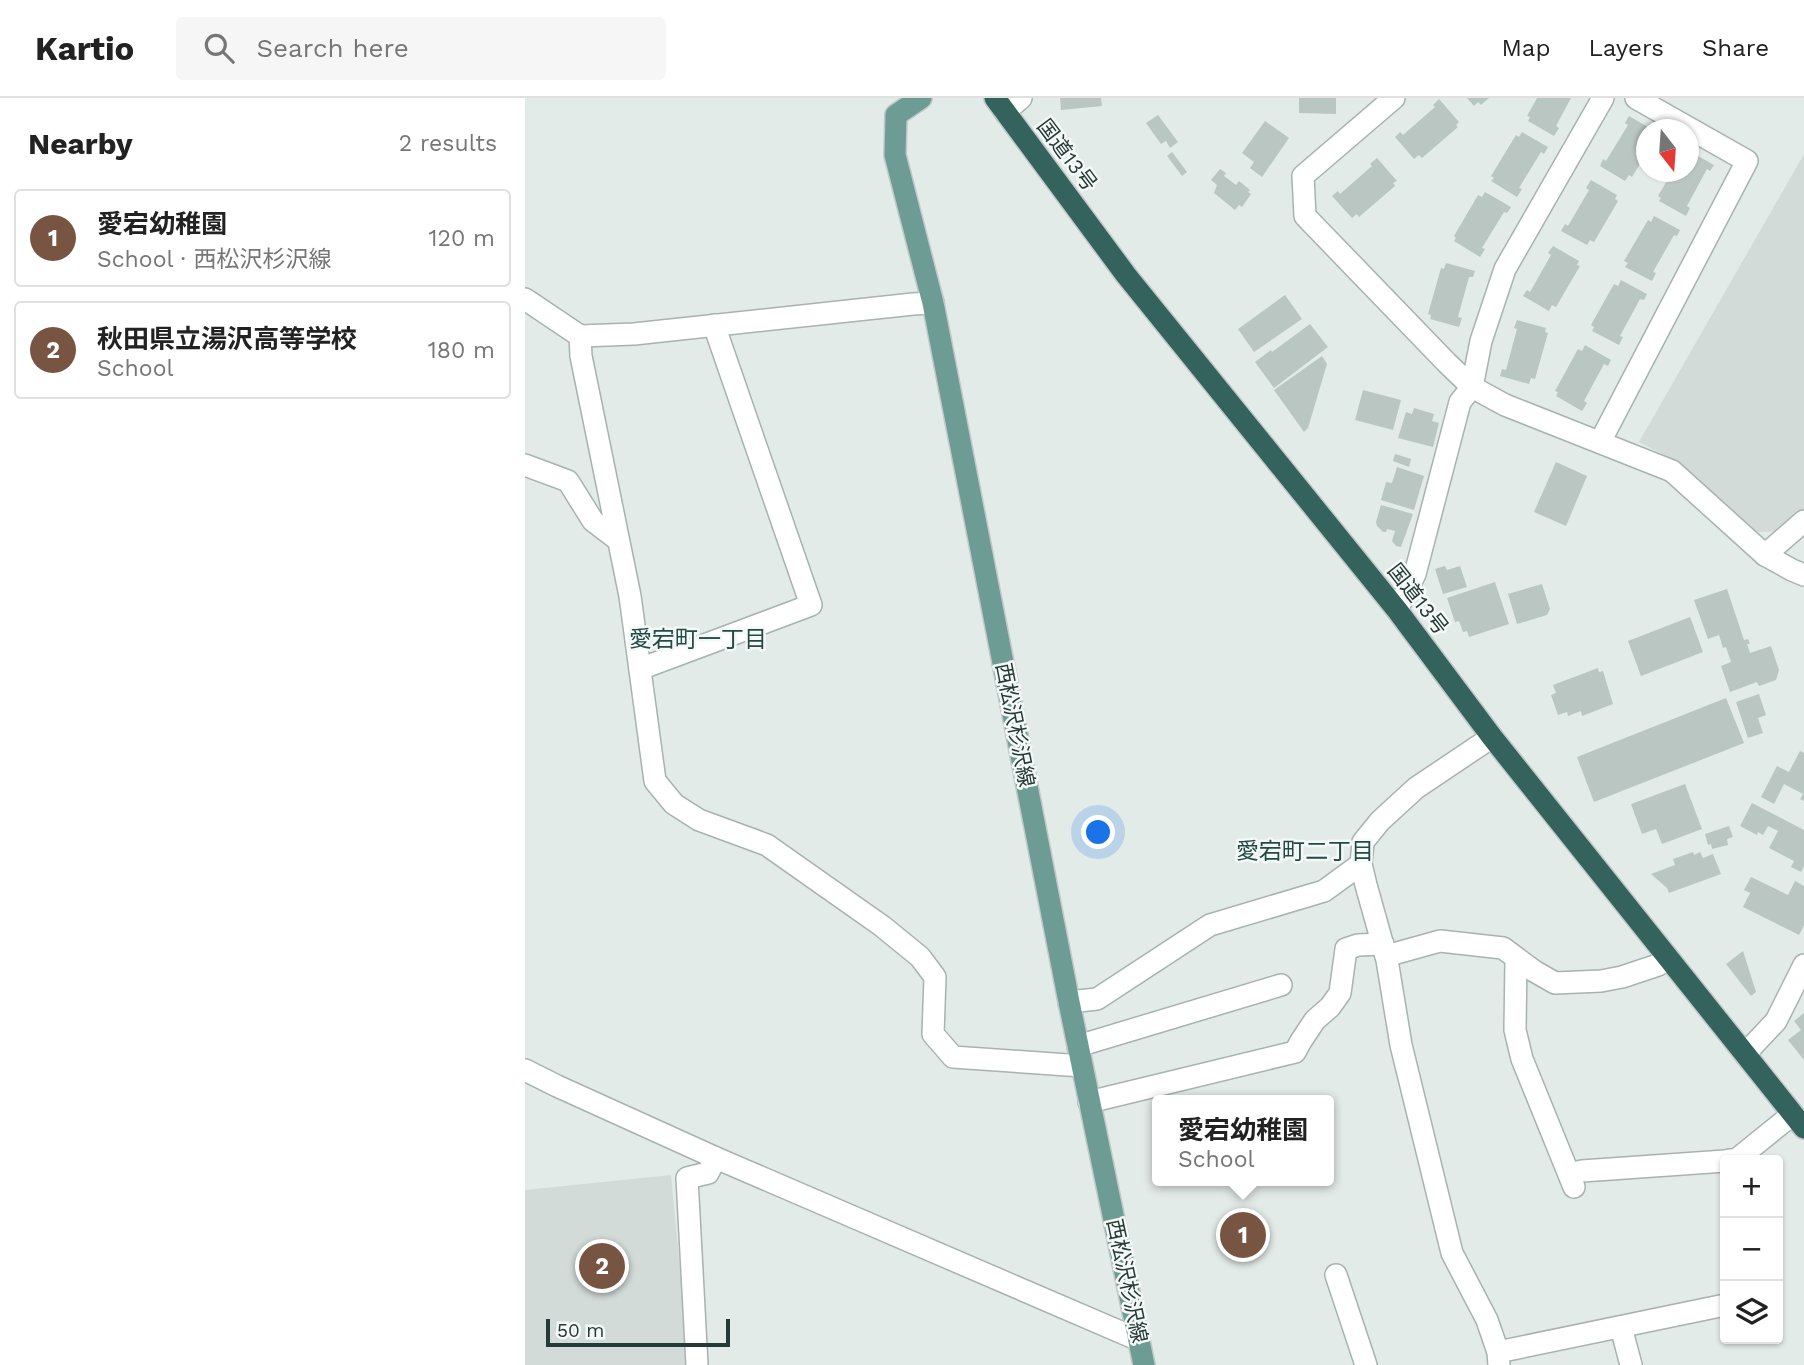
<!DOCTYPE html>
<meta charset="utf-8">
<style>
body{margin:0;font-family:"Work Sans","Noto Sans JP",sans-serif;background:#f6f6f6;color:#222}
.controls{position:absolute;right:21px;bottom:21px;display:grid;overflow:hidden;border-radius:7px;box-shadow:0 2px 5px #0004}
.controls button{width:63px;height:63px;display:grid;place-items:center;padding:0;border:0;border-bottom:2px solid #e0e0e0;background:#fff;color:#222;font:35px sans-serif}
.compass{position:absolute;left:1111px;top:21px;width:63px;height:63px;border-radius:50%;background:#fff;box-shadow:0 2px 5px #0004;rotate:163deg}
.scale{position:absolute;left:21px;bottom:18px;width:184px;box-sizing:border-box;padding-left:7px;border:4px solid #253b37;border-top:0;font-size:19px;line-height:24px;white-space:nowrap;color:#253b37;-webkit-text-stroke:5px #f4f8f6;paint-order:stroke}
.you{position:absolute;left:574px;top:735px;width:24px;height:24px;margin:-18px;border:5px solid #fff;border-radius:50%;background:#1a73e8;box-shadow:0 0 0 10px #1a73e833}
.badge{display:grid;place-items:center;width:46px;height:46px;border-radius:50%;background:#785543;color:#fff;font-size:23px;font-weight:700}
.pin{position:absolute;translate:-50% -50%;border:4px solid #fff;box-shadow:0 2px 7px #0006}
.popup{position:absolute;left:627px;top:997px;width:182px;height:91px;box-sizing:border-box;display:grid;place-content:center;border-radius:7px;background:#fff;filter:drop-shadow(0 2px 5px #0005);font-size:23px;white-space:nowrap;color:#767676}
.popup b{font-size:26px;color:#222}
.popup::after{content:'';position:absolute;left:50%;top:100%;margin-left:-14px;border:14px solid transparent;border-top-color:#fff}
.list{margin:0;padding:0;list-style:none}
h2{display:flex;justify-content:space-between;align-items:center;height:91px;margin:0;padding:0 28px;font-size:30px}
h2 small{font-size:23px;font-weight:400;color:#767676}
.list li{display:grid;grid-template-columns:46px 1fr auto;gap:21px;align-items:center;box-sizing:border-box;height:98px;margin:0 14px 14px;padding:0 14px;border:2px solid #e0e0e0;border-radius:7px}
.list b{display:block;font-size:26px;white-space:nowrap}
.list p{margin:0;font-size:23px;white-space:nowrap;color:#767676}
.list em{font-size:23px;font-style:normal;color:#767676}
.icon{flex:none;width:38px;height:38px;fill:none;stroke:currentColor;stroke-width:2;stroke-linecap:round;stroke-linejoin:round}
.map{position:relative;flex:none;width:1279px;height:1267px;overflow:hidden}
header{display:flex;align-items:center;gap:42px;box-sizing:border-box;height:98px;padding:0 35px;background:#fff;border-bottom:2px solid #e0e0e0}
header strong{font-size:33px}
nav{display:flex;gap:38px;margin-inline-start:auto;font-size:24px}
.search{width:490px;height:63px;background:#f6f6f6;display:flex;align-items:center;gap:18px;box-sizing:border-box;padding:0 24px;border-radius:7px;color:#767676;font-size:26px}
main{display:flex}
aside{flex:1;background:#fff}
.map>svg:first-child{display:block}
.built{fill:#d2dbd8}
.building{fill:#b9c6c2}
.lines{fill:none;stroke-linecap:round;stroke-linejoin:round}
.minor-casing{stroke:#a6b3b0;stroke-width:24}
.major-casing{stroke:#c2c8c7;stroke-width:24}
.highway-casing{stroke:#c2c8c7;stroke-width:24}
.minor{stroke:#fff;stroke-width:21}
.major{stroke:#6d9c94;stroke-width:21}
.highway{stroke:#34635e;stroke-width:21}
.labels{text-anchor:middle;stroke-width:5;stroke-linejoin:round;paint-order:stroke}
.street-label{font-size:21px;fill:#253b37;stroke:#f4f8f6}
.neighbourhood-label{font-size:23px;fill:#234b45;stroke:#f4f8f6}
</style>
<header>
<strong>Kartio</strong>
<div class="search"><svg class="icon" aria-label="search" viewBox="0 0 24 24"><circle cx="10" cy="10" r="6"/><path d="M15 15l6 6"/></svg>Search here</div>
<nav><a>Map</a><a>Layers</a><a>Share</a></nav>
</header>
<main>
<aside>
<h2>Nearby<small>2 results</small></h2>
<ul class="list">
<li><span class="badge">1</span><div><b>愛宕幼稚園</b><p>School · 西松沢杉沢線</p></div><em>120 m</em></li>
<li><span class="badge">2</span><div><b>秋田県立湯沢高等学校</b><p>School</p></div><em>180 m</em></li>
</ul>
</aside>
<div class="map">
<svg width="1279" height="1267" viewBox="0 0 1279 1267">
<rect width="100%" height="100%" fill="#e3ebe9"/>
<!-- built -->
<g class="built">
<path d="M 1279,56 L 1279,412 L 1260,433 L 1233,434 L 1149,362 L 1114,344 Z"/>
<path d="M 146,1077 L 164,1267 L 0,1267 L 0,1092 Z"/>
</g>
<!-- building -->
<g class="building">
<path d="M 535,0 L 576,0 L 577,8 L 536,12 Z"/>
<path d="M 774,0 L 811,0 L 811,16 L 774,15 Z"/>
<path d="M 942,0 L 964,0 L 956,7 L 953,4 L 949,8 Z"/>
<path d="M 1012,0 L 1046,0 L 1031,28 L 1034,30 L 1029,38 L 1003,23 L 1005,19 L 1002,18 Z"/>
<path d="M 914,1 L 934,24 L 931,27 L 933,29 L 897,60 L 894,57 L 889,61 L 870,39 L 875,34 L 878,37 L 910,9 L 908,7 Z"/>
<path d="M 633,17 L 653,44 L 645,50 L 641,43 L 636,46 L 621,25 Z"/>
<path d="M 1104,18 L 1128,32 L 1122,32 L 1122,54 L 1107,79 L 1104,77 L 1100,83 L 1075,68 L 1078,61 L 1081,63 L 1103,27 L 1100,25 Z"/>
<path d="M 740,23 L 764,40 L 737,79 L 725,70 L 729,64 L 717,55 Z"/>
<path d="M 997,34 L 1023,49 L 1019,56 L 1016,54 L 994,90 L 997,91 L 992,99 L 966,83 L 969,80 L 966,78 L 991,37 L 994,39 Z"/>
<path d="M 1164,53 L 1189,67 L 1185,73 L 1182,71 L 1162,108 L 1165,110 L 1161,118 L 1134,103 L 1136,100 L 1133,98 L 1147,74 L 1164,74 Z"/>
<path d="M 647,54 L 662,74 L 657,78 L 642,58 Z"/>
<path d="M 852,60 L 872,83 L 868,85 L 870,88 L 834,119 L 832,116 L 827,120 L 807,98 L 813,93 L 815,96 L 847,68 L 845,66 Z"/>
<path d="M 695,71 L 701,75 L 699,78 L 711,87 L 714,83 L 725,92 L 723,94 L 726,96 L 717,109 L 714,107 L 710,112 L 689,95 L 692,87 L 686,82 Z"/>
<path d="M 1066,82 L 1092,97 L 1090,101 L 1093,103 L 1069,144 L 1065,142 L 1062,147 L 1036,133 L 1040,126 L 1043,128 L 1064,92 L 1061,90 Z"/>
<path d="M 960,94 L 986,109 L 982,115 L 979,114 L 957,150 L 960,151 L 955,159 L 929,143 L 931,140 L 929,138 L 953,97 L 957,99 Z"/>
<path d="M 1129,118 L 1155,132 L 1152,138 L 1149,137 L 1128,174 L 1131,175 L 1127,183 L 1100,169 L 1103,165 L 1099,163 L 1123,122 L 1126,124 Z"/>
<path d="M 1028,148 L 1054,163 L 1052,167 L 1055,168 L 1031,209 L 1027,207 L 1024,213 L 998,198 L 1002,192 L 1005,194 L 1026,157 L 1023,155 Z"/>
<path d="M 921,165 L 950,173 L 948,179 L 944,179 L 933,219 L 937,220 L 934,229 L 905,221 L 906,217 L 903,216 L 916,170 L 919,171 Z"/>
<path d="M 1096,182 L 1122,196 L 1119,202 L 1115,201 L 1095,238 L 1098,239 L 1094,247 L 1067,233 L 1069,229 L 1066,227 L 1089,186 L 1093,188 Z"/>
<path d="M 760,197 L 777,221 L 729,254 L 713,231 Z"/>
<path d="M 992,222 L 1021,230 L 1020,234 L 1023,235 L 1010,281 L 1006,280 L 1004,286 L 975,278 L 977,271 L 981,272 L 992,231 L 989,230 Z"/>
<path d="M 785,226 L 803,249 L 749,290 L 730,264 L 746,252 L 747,254 Z"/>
<path d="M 1060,247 L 1086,262 L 1083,268 L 1079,266 L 1059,303 L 1062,305 L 1057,313 L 1031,298 L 1033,294 L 1030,293 L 1053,251 L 1057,253 Z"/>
<path d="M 797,258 L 802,266 L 783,330 L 779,334 L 749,292 Z"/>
<path d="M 838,292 L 876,302 L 868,332 L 830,322 Z"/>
<path d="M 889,310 L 909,316 L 907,323 L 914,325 L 908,349 L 873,340 L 881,314 L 887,316 Z"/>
<path d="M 870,356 L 886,361 L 884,369 L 868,363 Z"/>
<path d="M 1031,364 L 1062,378 L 1041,428 L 1009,414 Z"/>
<path d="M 872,369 L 899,378 L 889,412 L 856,402 L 861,384 L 867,385 Z"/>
<path d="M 856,407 L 888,416 L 876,449 L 871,448 L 867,443 L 870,433 L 862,431 L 861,434 L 858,434 L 852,428 L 851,424 Z"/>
<path d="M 920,468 L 922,472 L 935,468 L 942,489 L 918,496 L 910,471 Z"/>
<path d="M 970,484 L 984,526 L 944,539 L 942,533 L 938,534 L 934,523 L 930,524 L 922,500 Z"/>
<path d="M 1017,486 L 1025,511 L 1022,517 L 992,526 L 983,496 Z"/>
<path d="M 1202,491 L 1219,542 L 1223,541 L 1225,546 L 1222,546 L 1225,555 L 1246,548 L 1254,572 L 1251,582 L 1234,588 L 1232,584 L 1205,594 L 1196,568 L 1206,564 L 1201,549 L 1198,550 L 1194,537 L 1183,541 L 1169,502 Z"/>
<path d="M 1165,519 L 1178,554 L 1116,578 L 1103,543 Z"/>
<path d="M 1073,570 L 1074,574 L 1078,573 L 1088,606 L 1057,618 L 1056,613 L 1043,618 L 1042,614 L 1033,617 L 1026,597 L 1031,595 L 1028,587 Z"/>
<path d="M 1234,596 L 1241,617 L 1233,620 L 1238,635 L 1223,640 L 1211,604 Z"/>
<path d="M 1201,600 L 1219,645 L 1069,704 L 1052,659 Z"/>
<path d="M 1275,653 L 1279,655 L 1279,703 L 1275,701 L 1278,696 L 1259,686 L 1249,706 L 1236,699 L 1252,668 L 1264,674 Z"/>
<path d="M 1160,686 L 1177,731 L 1137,746 L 1131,731 L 1117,736 L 1106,706 Z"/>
<path d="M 1227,705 L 1279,732 L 1279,768 L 1276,774 L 1266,769 L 1269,763 L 1244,750 L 1253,733 L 1243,728 L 1238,737 L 1233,734 L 1232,737 L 1215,728 Z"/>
<path d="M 1204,728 L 1208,739 L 1202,741 L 1203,747 L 1187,751 L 1186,746 L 1183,747 L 1180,736 Z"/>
<path d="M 1168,754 L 1169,757 L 1175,754 L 1178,760 L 1188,756 L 1196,776 L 1144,795 L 1142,790 L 1126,776 L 1150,767 L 1148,761 Z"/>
<path d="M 1226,779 L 1263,797 L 1270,783 L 1279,788 L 1279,827 L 1274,837 L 1218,809 L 1225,795 L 1219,792 Z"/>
<path d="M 1218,853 L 1231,894 L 1226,898 L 1201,866 Z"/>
<path d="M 1279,915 L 1279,962 L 1263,942 L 1276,932 L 1269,923 Z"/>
</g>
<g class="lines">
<!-- minor casing -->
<g class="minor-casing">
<g id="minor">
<path d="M 869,0 L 778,78 L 780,118 L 922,265 L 947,289"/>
<path d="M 480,14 L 496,0"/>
<path d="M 0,201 L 55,238 L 109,236 L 388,206 L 408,205"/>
<path d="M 55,238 L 56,258 L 105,498 L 130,683 L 149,706 L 174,722 L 242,747 L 357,828 L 395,859 L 410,879 L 408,936 L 428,959 L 557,968"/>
<path d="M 947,289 L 956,243 L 980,171 L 1078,0"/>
<path d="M 1075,344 L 1222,63 L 1111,0"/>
<path d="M 0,367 L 43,383 L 68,423 L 93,442"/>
<path d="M 1240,457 L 1279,423"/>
<path d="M 872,512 L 890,476 L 935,304 L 947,289 L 980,307 L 1147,373 L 1240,457 L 1267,472 L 1279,477"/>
<path d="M 115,571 L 286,507 L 189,227"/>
<path d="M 967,639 L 891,690 L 855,723 L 838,744 L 836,766 L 841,787 L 862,862 L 876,947 L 927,1155 L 962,1222 L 973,1254 L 974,1267"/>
<path d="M 861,858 L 915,843 L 978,850 L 1009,873 L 1030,885 L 1076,883 L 1097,879 L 1133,867 L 1144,861"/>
<path d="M 991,860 L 990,932 L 997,961 L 1049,1089"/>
<path d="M 544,904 L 572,901 L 685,827 L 799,793 L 836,766"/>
<path d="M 553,948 L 756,887"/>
<path d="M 1220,956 L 1251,923 L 1279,867"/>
<path d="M 0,972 L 32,988 L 191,1060 L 614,1242"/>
<path d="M 564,1004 L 770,954 L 776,943 L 790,922 L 805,909 L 815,895 L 821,851 L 833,847 L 858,846"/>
<path d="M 1204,1062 L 1211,1062 L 1268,1016"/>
<path d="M 1044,1076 L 1057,1073 L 1200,1063"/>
<path d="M 811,1177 L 841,1267"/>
<path d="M 1096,1229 L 1106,1267"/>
<path d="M 973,1254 L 1200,1207"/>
<path d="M 172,1267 L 162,1080 L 183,1075 L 191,1060"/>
</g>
</g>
<!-- major casing -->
<g class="major-casing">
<path id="major" d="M 396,0 L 371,17 L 370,57 L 408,205 L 544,904 L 619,1267"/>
</g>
<!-- highway casing -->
<g class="highway-casing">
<path id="highway" d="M 470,0 L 601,177 L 872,512 L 967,639 L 1279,1030"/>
</g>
<!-- minor -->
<use href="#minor" class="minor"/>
<!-- major -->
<use href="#major" class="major"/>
<!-- highway -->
<use href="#highway" class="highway"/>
</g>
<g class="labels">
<!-- street labels -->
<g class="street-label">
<text transform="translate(542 57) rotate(53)" y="7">国道13号</text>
<text transform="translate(893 501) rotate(52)" y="7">国道13号</text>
<text transform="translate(490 627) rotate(79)" y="7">西松沢杉沢線</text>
<text transform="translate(602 1183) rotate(78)" y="7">西松沢杉沢線</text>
</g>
<!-- neighbourhood labels -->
<g class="neighbourhood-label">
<text x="173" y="549">愛宕町一丁目</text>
<text x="780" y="761">愛宕町二丁目</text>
</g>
</g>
</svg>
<div class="controls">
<button>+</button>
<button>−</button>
<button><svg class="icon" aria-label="layers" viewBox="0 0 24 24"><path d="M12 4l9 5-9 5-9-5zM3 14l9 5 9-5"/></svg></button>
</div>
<svg class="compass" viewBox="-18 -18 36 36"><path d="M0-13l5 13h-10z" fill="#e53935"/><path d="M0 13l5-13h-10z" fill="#767676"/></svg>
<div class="scale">50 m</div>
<div class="you"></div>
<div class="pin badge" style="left:718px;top:1137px">1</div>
<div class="popup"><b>愛宕幼稚園</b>School</div>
<div class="pin badge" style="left:77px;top:1168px">2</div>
</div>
</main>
